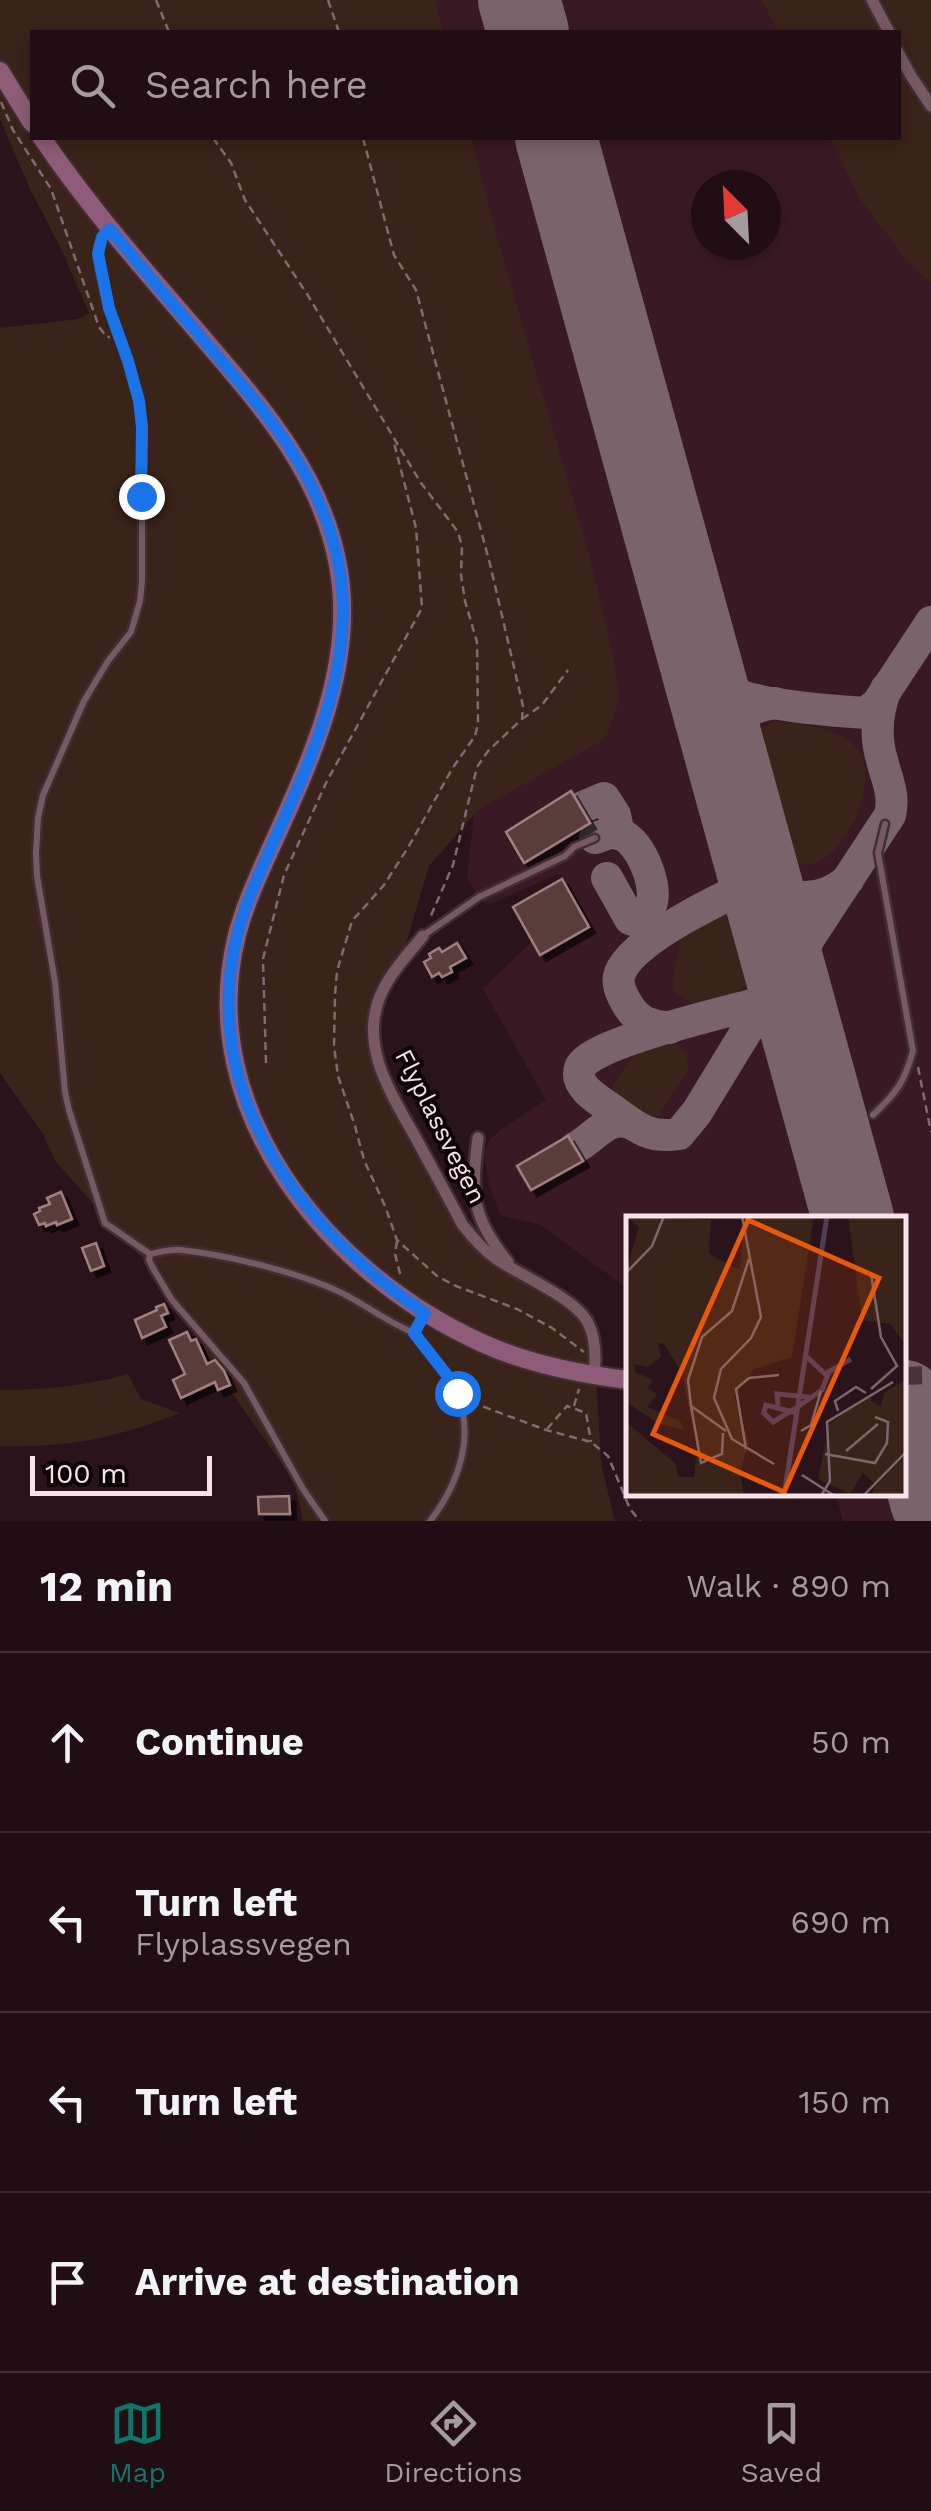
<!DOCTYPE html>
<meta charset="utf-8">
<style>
body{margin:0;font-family:"Work Sans",sans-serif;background:#28171d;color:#f1f3f6}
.compass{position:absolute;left:691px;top:170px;width:90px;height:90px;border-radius:50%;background:#200e14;box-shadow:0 5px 15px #0003;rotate:336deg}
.scale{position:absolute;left:30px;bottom:25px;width:182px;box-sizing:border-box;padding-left:10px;border:5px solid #f6e4e8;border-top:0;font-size:28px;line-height:35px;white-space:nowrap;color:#f6e4e8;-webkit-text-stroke:8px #0d0406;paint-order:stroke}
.stop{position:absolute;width:30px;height:30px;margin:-22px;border:8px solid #1a73e8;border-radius:50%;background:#fff}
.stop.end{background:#1a73e8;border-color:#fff;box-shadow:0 2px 10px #0008}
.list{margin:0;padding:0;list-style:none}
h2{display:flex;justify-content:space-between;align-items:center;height:130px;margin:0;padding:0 40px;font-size:42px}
h2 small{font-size:32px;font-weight:400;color:#a29ca0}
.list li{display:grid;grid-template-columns:65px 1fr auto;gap:30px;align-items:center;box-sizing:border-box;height:180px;padding:0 40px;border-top:2px solid #3d2e34}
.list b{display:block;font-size:38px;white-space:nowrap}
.list p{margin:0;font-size:32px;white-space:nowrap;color:#a29ca0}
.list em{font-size:32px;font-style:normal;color:#a29ca0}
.icon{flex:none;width:55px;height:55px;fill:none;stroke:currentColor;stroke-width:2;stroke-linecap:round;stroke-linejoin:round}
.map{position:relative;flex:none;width:931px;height:1521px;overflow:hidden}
.search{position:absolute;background:#200e14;box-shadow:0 5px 15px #0003;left:30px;right:30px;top:30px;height:110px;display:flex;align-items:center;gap:25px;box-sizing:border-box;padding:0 35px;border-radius:0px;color:#a29ca0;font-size:38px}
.sheet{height:850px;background:#200e14}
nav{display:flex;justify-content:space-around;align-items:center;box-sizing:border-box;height:140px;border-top:2px solid #3d2e34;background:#200e14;font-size:28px;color:#a29ca0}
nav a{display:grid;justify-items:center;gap:5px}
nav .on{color:#0f766e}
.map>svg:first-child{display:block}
.built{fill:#391a24;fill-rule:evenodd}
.green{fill:#3a2318}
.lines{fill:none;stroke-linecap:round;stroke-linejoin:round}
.taxiway{stroke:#7a646b;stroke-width:32}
.runway{stroke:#7a646b;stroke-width:82}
.building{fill:#593d3a;stroke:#a0807e;stroke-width:2.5;filter:url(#shadow)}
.secondary-tunnel{stroke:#49323a;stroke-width:18;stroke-dasharray:18 9;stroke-linecap:butt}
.lane-casing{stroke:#402e33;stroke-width:11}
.street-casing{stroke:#402e33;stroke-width:16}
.secondary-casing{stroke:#402e33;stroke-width:22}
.path{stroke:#816b72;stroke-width:2.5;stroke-dasharray:8 5;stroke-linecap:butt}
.lane{stroke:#775961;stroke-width:6}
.street{stroke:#775961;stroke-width:11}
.secondary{stroke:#8e5c78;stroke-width:18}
.route{stroke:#1a73e8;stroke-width:12}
.labels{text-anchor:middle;stroke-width:8;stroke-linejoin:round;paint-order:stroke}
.street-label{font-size:25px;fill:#f6e4e8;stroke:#0d0406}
.inset-river{fill:none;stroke:#503e59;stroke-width:5}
.inset-road{fill:none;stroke:#7c676d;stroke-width:2.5}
.view{fill:#e8590c;fill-opacity:0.15;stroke:#e8590c;stroke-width:5}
.inset-edge{fill:none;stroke:#f6e4e8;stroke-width:5}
</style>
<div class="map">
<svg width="931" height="1521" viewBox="0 0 931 1521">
<defs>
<filter id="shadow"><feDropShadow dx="6" dy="6" stdDeviation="0" flood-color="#0009"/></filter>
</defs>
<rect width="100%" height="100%" fill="#2b131b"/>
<!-- built -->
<g class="built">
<path d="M 435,0 L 814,0 L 832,32 L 444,32 Z"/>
<path d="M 472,138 L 892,138 L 931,207 L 931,1521 L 843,1521 L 836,1494 L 904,1494 L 904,1218 L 628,1218 L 628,1289 L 541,1225 L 500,1215 L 489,1184 L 484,1152 L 491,1138 L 502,1129 L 546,1100 L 483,989 L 532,941 L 562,879 L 558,874 L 490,904 L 483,902 L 467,878 L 479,767 L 550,419 L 494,225 ZM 706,185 L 766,185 L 766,245 L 706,245 Z"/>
</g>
<!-- green -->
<g class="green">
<path d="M 0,0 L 435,0 L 444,32 L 32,32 L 32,138 L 472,138 L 494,225 L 588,551 L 610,642 L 620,699 L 605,739 L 479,809 L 429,866 L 402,957 L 379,984 L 367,1029 L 382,1082 L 438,1186 L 476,1234 L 513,1269 L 593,1316 L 601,1463 L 614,1517 L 617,1521 L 303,1521 L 294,1481 L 220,1376 L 184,1315 L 143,1259 L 56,1162 L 43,1134 L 0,1073 L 0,328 L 78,319 L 89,313 L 61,249 L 29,187 L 0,119 Z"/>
<path d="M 762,0 L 931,0 L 931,283 L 908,262 L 860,199 L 830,138 L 898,138 L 898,32 L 778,32 Z"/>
<path d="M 775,721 C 802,724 835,727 855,746 C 892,784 821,909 782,848 C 774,836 772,818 769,804 C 763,780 749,752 761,729 Z"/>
<path d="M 725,910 L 732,911 L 729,915 L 732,932 L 753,979 L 728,1002 L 702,1010 L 670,989 L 673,988 C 673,969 680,952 681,933 L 717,911 Z"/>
<path d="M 662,1038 L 672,1041 L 686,1054 L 688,1071 L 660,1113 L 649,1124 L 618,1102 L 610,1090 L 638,1048 L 643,1044 Z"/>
<path d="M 128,1374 L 141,1399 L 179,1413 C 120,1438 64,1448 0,1446 L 0,1390 C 43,1390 86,1386 128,1374 Z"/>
</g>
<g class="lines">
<!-- taxiway -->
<g class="taxiway">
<path d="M 697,650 C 704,665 711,678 724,688 C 748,705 833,711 865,713 L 877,704 L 931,622"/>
<path d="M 730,769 C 729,732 734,708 775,703"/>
<path d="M 583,807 L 604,798 L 615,815 L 619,834"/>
<path d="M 595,838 C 603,836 610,831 619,834 C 639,839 657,882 652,902 C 650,910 644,916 639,922 L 630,919 L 607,878"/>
<path d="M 798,1018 L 785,1004 L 766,1001 C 736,1010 587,1043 580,1068 C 574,1086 598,1100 610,1108 C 635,1126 647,1139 679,1134 L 697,1112 L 755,1017 L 766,1001 L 780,992 L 810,937 L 890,815 C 895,795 887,780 882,760 C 875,737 877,712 886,689"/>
<path d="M 670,1028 C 649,1025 637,1022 626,1002 C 621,993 616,983 620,973 C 632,939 727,895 760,881 C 789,901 819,904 848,880"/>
<path d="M 575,1148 C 596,1137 607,1114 632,1124"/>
</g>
<!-- runway -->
<g class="runway">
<path d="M 519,0 L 528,32"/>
<path d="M 556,138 L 853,1218"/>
<path d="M 904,1401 L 931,1501"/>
</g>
</g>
<!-- building -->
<g class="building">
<path d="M 571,791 L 590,823 L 524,863 L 506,832 Z"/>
<path d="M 562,879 L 589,927 L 540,955 L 513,907 Z"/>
<path d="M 457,943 L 466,958 L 450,967 L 452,972 L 442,977 L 439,973 L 432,977 L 424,962 L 431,958 L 429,954 L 439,948 L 442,952 Z"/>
<path d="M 568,1136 L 583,1161 L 531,1190 L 517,1166 Z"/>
<path d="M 61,1192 L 72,1219 L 57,1225 L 56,1222 L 46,1226 L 45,1223 L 39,1225 L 34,1214 L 40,1211 L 39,1208 L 50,1204 L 47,1198 Z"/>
<path d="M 96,1243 L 104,1266 L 91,1271 L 82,1248 Z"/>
<path d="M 164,1304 L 168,1313 L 161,1316 L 166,1327 L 142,1338 L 135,1320 L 157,1310 L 156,1307 Z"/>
<path d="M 187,1332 L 191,1341 L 196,1339 L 207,1364 L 215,1360 L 224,1371 L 230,1385 L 218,1390 L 215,1382 L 181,1398 L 173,1380 L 185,1374 L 169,1340 Z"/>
<path d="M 289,1496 L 290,1514 L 259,1514 L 258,1497 Z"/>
</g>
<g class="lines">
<!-- secondary-tunnel -->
<path class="secondary-tunnel" d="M 904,1376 L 931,1375"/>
<!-- lane casing -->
<g class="lane-casing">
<g id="lane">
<path d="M 109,230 L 98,246 L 100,273 L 109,308 L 128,361 L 139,401 L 142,427 L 142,581 L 140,601 L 131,632 L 108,661 L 84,701 L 43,795 L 38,818 L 36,853 L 37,876 L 55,982 L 65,1092 L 69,1110 L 105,1223 L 150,1254 C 160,1252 171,1249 181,1250 C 228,1255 312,1275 353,1299 C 374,1311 390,1323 414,1333 L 424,1316"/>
<path d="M 424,935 L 479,897 L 565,856 L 574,847 L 595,838"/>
<path d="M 873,1115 C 897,1092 904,1083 913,1051 L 878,853 L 885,824"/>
<path d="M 150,1254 L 149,1260 L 154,1270 L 172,1300 L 244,1383 L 303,1489 L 325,1521"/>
<path d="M 414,1333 C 429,1351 444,1369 455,1390 C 477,1434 458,1485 430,1521"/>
</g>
</g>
<!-- street casing -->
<g class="street-casing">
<g id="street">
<path d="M 872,0 L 889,32"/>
<path d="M 898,52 L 911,76 L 931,106"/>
<path d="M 423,936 C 404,959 380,983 375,1014 C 366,1059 397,1104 418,1142 C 433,1170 448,1197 462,1224 C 472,1237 482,1249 495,1258 C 519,1275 573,1297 587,1321 C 596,1337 596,1358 594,1376"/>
<path d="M 478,1138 C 471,1193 471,1217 508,1262"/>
</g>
</g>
<!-- secondary casing -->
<g class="secondary-casing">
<g id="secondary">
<path d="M 0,71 L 32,123"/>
<path d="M 42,138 C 87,204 139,264 191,324 C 253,397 320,467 338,565 C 356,661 314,753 275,839 C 261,870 246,901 237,935 C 193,1111 329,1274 482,1343 C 528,1364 579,1374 628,1380"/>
</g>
</g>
<!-- path -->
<g class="path">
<path d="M 156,0 L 169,32"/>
<path d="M 328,0 L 339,32"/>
<path d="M 1,102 L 13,130 L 51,189 L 99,327 L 107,337 L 110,337"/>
<path d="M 213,138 L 231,163 L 245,200 L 307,294 L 421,483 L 458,532 L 462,546 L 461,575 L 465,601 L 477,642 L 478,724 L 475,736 L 452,769 L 409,846 L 384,885 L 352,921 L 337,971 L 335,995 L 334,1046 L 338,1076 L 355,1126 L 364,1160 L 385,1206 L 397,1240 L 437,1276 L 456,1286 L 517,1309 L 552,1328 L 584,1352"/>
<path d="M 363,138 L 394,255 L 416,290 L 490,564 L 523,706 L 522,719 L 488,751 L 477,767 L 453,865 L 429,920"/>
<path d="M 522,719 L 542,705 L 568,670"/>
<path d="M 266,1063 L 263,959 L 284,875 L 327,781 L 422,608 L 416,528 L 394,443"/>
<path d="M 918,1067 L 931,1132"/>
<path d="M 397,1241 L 395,1254 L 401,1277"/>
<path d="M 471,1402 L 546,1430 L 591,1442 L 608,1456 L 630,1509 L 640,1521"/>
<path d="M 574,1406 L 579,1389"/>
<path d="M 547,1429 L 567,1406 L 586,1413 L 591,1442"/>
</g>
<!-- lane -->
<use href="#lane" class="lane"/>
<!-- street -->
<use href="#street" class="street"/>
<!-- secondary -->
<use href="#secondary" class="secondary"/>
</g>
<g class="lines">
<!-- route -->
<path class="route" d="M 141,496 L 142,427 L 139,401 L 128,361 L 109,308 L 98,254 L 102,237 L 110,229 C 145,272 181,314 217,356 C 272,419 320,477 338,561 C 362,679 295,787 252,891 C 180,1063 285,1219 425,1313 L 414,1333 L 446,1374 L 457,1393"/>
</g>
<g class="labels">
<!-- street labels -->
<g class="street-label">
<text transform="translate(441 1126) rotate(63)" y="9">Flyplassvegen</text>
</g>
</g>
<!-- overview -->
<g transform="translate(626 1216)">
<rect width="280" height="280" fill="#2b131b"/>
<path d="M 0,0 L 85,4 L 83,38 L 114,54 L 118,0 L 188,0 L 166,141 L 128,153 L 108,180 L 123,226 L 114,256 L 118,280 L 0,280 L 0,206 L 50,248 L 52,261 L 68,261 L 71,230 L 55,155 L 38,128 L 32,127 L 35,141 L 21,151 L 8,148 L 9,156 L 27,164 L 22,172 L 31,178 L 21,191 L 54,205 L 59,214 L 33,208 L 0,186 L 0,55 L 13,11 ZM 222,0 L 280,0 L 280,129 L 264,108 L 236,104 ZM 280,163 L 280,280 L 246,280 L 249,268 L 237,257 L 224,278 L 192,263 L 203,208 L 246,177 L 245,185 L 255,190 L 258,177 Z" fill="#3a2318"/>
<path class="inset-river" d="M 179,139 L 199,158 L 225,143M 152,190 L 151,178 L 183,181M 138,197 L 147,206 L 170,192 L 196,174 L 203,156M 137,199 L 140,189 L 171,197M 158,280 L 201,0"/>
<path class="inset-road" d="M 116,0 L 135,101 L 125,122 L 95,153 L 88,182 L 106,223 L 148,248M 0,57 L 26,30 L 38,0M 245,58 L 255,121 L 271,150 L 245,173M 65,190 L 75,247 L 96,238 L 97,217M 212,195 L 209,185 L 230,171 L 240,177M 100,215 L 65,190 L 62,164 L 76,121 L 106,95 L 123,43M 175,215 L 185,209 L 195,175M 120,233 L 110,173 L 123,162 L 153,159M 220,235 L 252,208M 199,238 L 249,247 L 261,227 L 262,206 L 249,201M 176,259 L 209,280M 195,280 L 204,265 L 201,206 L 267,166M 237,280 L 280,236"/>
<path class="view" d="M 122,4 L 253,62 L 158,276 L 27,218 Z"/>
<rect width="280" height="280" class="inset-edge"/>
</g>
</svg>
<svg class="compass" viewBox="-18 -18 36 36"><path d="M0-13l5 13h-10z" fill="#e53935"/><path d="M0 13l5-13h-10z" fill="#a29ca0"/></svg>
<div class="scale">100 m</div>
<div class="stop" style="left:457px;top:1393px"></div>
<div class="stop end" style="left:141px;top:496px"></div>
<div class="search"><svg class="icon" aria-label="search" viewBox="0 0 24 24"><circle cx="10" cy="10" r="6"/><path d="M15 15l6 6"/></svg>Search here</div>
</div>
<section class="sheet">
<h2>12 min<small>Walk · 890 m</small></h2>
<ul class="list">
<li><svg class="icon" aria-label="ahead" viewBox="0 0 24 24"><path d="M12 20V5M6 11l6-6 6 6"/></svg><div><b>Continue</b></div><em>50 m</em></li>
<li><svg class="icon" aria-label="left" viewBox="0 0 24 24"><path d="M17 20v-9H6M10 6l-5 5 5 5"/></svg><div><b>Turn left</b><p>Flyplassvegen</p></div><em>690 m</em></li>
<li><svg class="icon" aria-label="left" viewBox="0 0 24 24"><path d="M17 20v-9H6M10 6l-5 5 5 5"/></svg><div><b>Turn left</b></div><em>150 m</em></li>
<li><svg class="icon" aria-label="arrive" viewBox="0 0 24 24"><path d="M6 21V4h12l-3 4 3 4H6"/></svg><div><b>Arrive at destination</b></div></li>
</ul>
</section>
<nav>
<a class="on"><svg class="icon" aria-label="map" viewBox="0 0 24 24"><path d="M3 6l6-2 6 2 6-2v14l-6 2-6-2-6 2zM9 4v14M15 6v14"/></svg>Map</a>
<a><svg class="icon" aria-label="directions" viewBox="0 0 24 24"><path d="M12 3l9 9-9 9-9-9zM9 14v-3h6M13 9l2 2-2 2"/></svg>Directions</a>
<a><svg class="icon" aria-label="saved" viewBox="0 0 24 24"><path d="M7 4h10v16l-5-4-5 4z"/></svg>Saved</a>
</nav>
